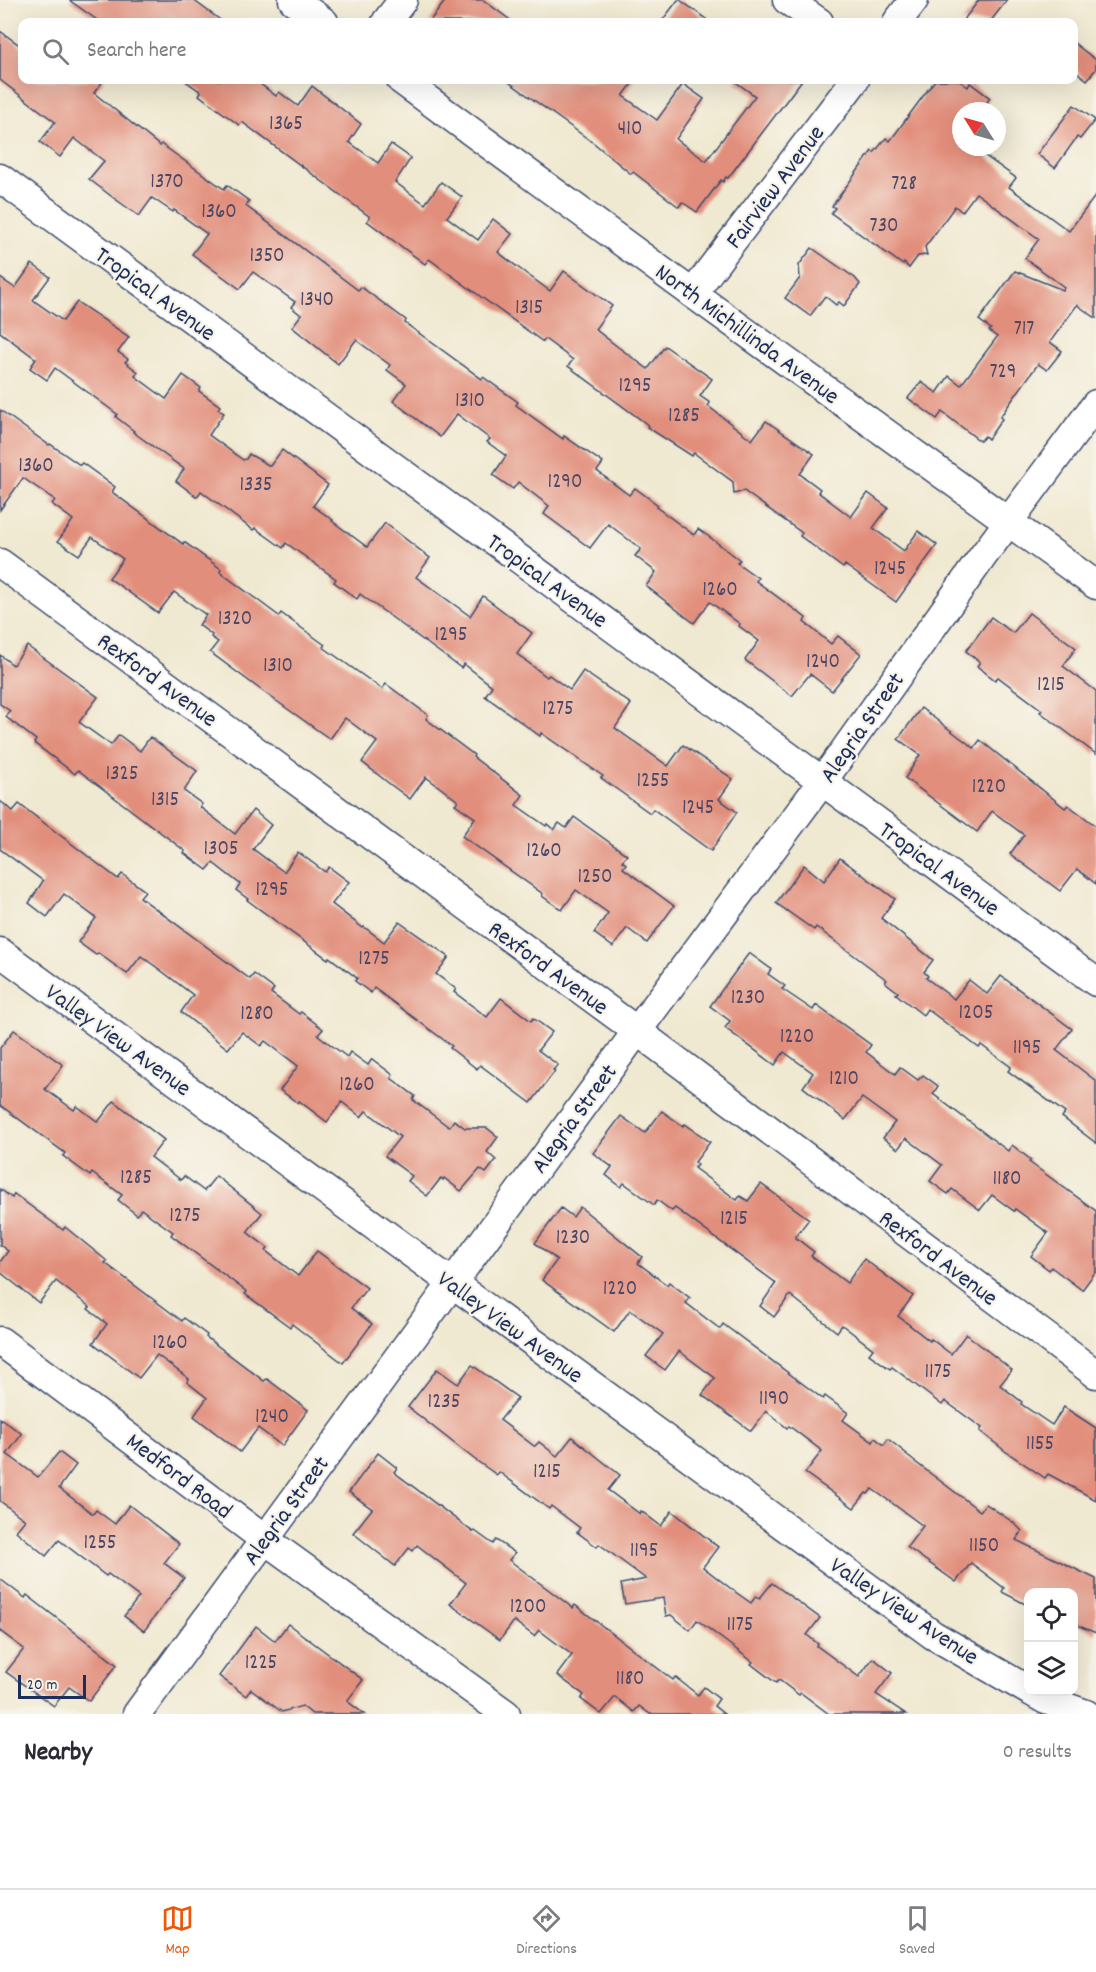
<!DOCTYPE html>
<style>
body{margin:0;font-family:Dekko,sans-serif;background:#f7f7f7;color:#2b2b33}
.controls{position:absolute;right:18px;bottom:18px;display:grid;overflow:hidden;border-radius:12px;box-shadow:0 6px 24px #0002}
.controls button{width:54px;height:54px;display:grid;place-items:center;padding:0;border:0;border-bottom:2px solid #e1e1e2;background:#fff;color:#2b2b33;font:30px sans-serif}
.compass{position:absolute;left:952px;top:102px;width:54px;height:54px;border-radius:50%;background:#fff;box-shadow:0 6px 24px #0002;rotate:307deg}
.scale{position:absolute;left:18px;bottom:15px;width:68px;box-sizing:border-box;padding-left:6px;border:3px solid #1b2f5e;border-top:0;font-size:16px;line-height:21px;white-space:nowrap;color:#1b2f5e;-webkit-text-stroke:4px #f7f3e8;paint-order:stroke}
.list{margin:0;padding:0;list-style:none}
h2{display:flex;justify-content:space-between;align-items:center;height:78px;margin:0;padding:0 24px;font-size:26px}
h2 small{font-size:20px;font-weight:400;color:#7c7c81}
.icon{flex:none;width:33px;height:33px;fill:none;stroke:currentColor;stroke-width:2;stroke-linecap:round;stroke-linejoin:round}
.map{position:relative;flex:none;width:1096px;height:1714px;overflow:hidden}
.search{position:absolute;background:#fff;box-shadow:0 6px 24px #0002;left:18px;right:18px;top:18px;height:66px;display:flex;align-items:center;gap:15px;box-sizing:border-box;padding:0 21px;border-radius:12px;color:#7c7c81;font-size:22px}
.sheet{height:174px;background:#fff}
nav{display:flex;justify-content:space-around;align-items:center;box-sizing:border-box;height:84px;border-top:2px solid #e1e1e2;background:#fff;font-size:16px;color:#7c7c81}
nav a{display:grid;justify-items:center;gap:3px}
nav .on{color:#ea580c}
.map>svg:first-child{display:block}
.building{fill:#e28e7c}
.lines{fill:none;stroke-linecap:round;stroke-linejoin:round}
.minor-casing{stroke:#3b4b6f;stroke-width:31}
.minor{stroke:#fff;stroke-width:28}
.labels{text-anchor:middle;stroke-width:4.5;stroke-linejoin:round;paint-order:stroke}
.number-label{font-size:21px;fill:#4d4766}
.street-label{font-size:24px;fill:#1b2f5e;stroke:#f7f3e8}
</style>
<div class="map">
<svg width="1096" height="1714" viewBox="0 0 1096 1714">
<rect width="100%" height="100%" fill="#f7f3e8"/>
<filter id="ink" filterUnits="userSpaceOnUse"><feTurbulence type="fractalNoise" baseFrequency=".0167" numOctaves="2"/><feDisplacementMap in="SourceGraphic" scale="12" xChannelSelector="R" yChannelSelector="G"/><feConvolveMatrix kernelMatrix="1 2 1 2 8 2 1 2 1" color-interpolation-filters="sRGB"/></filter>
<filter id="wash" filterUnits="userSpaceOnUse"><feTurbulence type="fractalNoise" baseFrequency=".008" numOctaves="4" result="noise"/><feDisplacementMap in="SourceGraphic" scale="24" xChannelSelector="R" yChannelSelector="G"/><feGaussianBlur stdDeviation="1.35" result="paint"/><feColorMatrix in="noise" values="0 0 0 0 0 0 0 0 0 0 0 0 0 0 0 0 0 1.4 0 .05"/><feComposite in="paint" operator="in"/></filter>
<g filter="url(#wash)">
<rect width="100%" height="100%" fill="#f0e9d1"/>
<g id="blocks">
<!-- building -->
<g class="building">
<path d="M 69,0 L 193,0 L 223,22 L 100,22 Z"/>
<path d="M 446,0 L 483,0 L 513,22 L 429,22 Z"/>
<path d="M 678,0 L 680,0 L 710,22 L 661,22 Z"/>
<path d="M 979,0 L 1007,0 L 990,22 L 962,22 Z"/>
<path d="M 0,31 L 22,47 L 22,80 L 104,80 L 94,93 L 160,146 L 161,144 L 224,189 L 227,185 L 249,201 L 246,206 L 358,290 L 361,287 L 406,320 L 405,323 L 482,379 L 483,377 L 518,402 L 516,405 L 563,439 L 564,436 L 603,463 L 597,471 L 629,495 L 635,488 L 658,505 L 656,507 L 694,535 L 698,529 L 708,536 L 740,560 L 737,563 L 758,578 L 756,581 L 806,618 L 804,622 L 831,644 L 838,636 L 861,654 L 832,691 L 810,674 L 792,696 L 745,660 L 759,641 L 739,626 L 740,624 L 710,602 L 694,623 L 646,586 L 656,572 L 635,556 L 641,549 L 608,524 L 590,548 L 544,514 L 549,506 L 518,482 L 513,489 L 493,475 L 506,456 L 487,442 L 490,439 L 457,414 L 440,437 L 393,401 L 406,384 L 387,370 L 390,365 L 356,340 L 338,364 L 292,327 L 301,315 L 291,307 L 295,302 L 253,272 L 240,289 L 192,254 L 207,234 L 174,210 L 173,212 L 152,198 L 139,216 L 111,196 L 89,179 L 104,161 L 74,138 L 60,157 L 40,142 L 55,122 L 0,80 Z"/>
<path d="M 1074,43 L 1096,60 L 1096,69 L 1087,80 L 1074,70 Z"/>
<path d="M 184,80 L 255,80 L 276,96 L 279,92 L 298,106 L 312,86 L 361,124 L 349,142 L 378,163 L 391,144 L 411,158 L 395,182 L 425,204 L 441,182 L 462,197 L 447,217 L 478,240 L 493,219 L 512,234 L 498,252 L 520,269 L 550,291 L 564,271 L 612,306 L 595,329 L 618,347 L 648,369 L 665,346 L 712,379 L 700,396 L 710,403 L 708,406 L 752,440 L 766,421 L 814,454 L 800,474 L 820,489 L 818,492 L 851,517 L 868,493 L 888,508 L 873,528 L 904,551 L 918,531 L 937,545 L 896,602 L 845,565 L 843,568 L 800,536 L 802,533 L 744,491 L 734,494 L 733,482 L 694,453 L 692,456 L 647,427 L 648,425 L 568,366 L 573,360 L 545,339 L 543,342 L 429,259 L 425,264 L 367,221 L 370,217 L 350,202 L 242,122 L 239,125 L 199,95 L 201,92 Z"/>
<path d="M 506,80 L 635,80 L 623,96 L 657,120 L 683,84 L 704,99 L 676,139 L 706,161 L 755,96 L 733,80 L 802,80 L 728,178 L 726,177 L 723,182 L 721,180 L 697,212 L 682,202 L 679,207 L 633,172 L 631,174 L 595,144 Z"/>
<path d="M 935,80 L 958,80 L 968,87 L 970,83 L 990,98 L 981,111 L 961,111 L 961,147 L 989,147 L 984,155 L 1016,178 L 1009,187 L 1069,231 L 1096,195 L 1096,318 L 1077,305 L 1050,342 L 1062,351 L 1047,370 L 1038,364 L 1000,417 L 1002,419 L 988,439 L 985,436 L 980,441 L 942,412 L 937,419 L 908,398 L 921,382 L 937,393 L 949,376 L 961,385 L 997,337 L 989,331 L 991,329 L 979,320 L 1015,271 L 1063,290 L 1064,287 L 1025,258 L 1039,239 L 976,193 L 962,212 L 955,206 L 925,247 L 927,255 L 918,256 L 909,268 L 904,263 L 903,265 L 831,213 L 835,208 L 832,206 L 872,151 L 874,153 L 886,138 L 890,141 Z"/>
<path d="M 1074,105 L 1095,120 L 1080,139 L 1077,137 L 1055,168 L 1037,154 Z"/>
<path d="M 812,248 L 855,278 L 860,284 L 844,306 L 839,302 L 836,305 L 825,296 L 810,316 L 785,298 L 800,278 L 799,265 Z"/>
<path d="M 32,264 L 50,277 L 33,300 L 63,321 L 77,302 L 129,337 L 118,352 L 128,359 L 125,362 L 138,372 L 135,376 L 166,399 L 183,375 L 201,388 L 199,391 L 220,406 L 218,409 L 224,413 L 209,435 L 243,460 L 246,459 L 249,454 L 270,466 L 282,450 L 328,485 L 313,506 L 333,520 L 332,521 L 367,547 L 385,523 L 430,558 L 416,577 L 470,616 L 483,596 L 532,633 L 517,654 L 547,677 L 549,675 L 570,690 L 583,671 L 631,704 L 615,728 L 668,766 L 683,745 L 733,779 L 719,799 L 737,812 L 711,851 L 653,809 L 650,813 L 601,778 L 603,776 L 541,733 L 540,736 L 485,696 L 492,686 L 464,664 L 461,668 L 360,594 L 357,599 L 334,582 L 336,579 L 286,543 L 283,548 L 255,528 L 253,530 L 201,491 L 197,497 L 176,481 L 184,469 L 133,432 L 134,431 L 116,417 L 117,414 L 55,368 L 47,380 L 30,368 L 36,359 L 0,332 L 0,278 L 15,288 Z"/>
<path d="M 0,410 L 49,445 L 50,444 L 80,465 L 82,463 L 115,487 L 112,492 L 183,544 L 184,542 L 221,569 L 220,572 L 279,616 L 281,613 L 325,645 L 323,647 L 382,689 L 386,684 L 428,715 L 426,719 L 474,755 L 473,757 L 523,795 L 516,805 L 546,826 L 547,824 L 554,830 L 559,823 L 566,828 L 574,817 L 627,855 L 622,861 L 626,864 L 623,868 L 674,906 L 647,943 L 627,928 L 613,947 L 594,933 L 608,913 L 576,890 L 562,910 L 542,896 L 543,894 L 462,836 L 475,818 L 455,804 L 458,801 L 426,777 L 410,799 L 391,785 L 362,762 L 377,742 L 345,718 L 330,739 L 261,690 L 210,652 L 218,642 L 211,637 L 212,635 L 199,625 L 206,615 L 174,592 L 158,613 L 109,578 L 123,559 L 92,537 L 79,555 L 58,541 L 73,520 L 52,504 L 55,500 L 23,478 L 0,510 Z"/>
<path d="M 1029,613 L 1076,648 L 1063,666 L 1096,691 L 1096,754 L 1040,712 L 1042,710 L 998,677 L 995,680 L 977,666 L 980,662 L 966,651 L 991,617 L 1013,633 Z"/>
<path d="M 27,646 L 98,697 L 79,722 L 111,745 L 119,735 L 140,751 L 150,737 L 197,771 L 184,791 L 202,804 L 200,807 L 235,834 L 253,810 L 271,825 L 253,849 L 284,872 L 298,852 L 325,872 L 329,867 L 349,882 L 332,904 L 363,928 L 364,927 L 384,942 L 399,922 L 449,957 L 436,974 L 456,989 L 454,992 L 487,1017 L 501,998 L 531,1021 L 533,1018 L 552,1032 L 538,1050 L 558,1065 L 553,1070 L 555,1071 L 531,1103 L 480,1065 L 477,1069 L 450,1048 L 452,1046 L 374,988 L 371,993 L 355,981 L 357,978 L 329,957 L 328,959 L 247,900 L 248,899 L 236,890 L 240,884 L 213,863 L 207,870 L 184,853 L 185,851 L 78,770 L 75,774 L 34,743 L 36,740 L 6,717 L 10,711 L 0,704 L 0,655 L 13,665 Z"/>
<path d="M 921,708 L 974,748 L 980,740 L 1065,808 L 1068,805 L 1096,826 L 1096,884 L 1077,869 L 1060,891 L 1010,854 L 1024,835 L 992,811 L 977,832 L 905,778 L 920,755 L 898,739 Z"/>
<path d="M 0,801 L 13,811 L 19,804 L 118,879 L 122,874 L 145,891 L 140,897 L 250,979 L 254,974 L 274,989 L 271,993 L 299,1014 L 301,1012 L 323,1029 L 318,1035 L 347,1057 L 350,1052 L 368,1065 L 372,1059 L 393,1075 L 391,1078 L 415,1096 L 413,1100 L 449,1127 L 454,1120 L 465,1128 L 487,1128 L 498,1137 L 487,1152 L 496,1160 L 486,1173 L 480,1169 L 461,1191 L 444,1178 L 443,1180 L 441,1178 L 427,1196 L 408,1181 L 412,1176 L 385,1156 L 400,1137 L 366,1111 L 361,1117 L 342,1102 L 327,1122 L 299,1101 L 298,1103 L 280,1090 L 298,1066 L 265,1041 L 261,1046 L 242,1032 L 228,1049 L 181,1012 L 193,995 L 159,969 L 141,956 L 127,974 L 98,953 L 96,955 L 78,942 L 96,918 L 64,894 L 47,917 L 29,903 L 43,881 L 0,849 Z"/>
<path d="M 840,858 L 895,899 L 881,918 L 933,960 L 924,972 L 928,976 L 926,978 L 954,999 L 969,980 L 987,994 L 1001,976 L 1072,1029 L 1056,1050 L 1096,1081 L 1096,1143 L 1062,1117 L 1065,1113 L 1008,1071 L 1011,1067 L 981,1045 L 979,1048 L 927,1009 L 923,1015 L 896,994 L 898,992 L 885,982 L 887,980 L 816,927 L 814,930 L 776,903 L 804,865 L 824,881 Z"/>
<path d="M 749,953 L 771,969 L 768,974 L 785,986 L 782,989 L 813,1010 L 816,1005 L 871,1045 L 866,1052 L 895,1074 L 900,1067 L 918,1080 L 923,1075 L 938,1086 L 933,1094 L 1008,1151 L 1012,1145 L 1031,1160 L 1029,1162 L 1096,1211 L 1096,1271 L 1082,1290 L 1051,1267 L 1049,1270 L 1031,1256 L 1048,1233 L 1015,1209 L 1014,1211 L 992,1195 L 980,1210 L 952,1189 L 948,1194 L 930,1181 L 942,1165 L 906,1138 L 898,1149 L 883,1138 L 895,1122 L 862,1098 L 845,1120 L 803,1087 L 813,1073 L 784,1052 L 775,1065 L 725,1028 L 730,1021 L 710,1006 Z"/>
<path d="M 14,1030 L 63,1065 L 45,1089 L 74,1110 L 77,1106 L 98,1122 L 114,1101 L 164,1140 L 151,1157 L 181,1180 L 184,1176 L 204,1191 L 216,1176 L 262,1213 L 247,1232 L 268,1248 L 266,1251 L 298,1276 L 317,1251 L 367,1288 L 351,1308 L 372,1324 L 343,1363 L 292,1324 L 290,1327 L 245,1294 L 247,1292 L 171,1235 L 173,1232 L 141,1209 L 137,1215 L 118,1200 L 122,1195 L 92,1173 L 90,1176 L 63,1156 L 65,1153 L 0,1105 L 0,1048 Z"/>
<path d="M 662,1111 L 683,1126 L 685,1124 L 710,1142 L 695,1162 L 698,1164 L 694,1168 L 737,1200 L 740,1196 L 748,1201 L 761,1184 L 809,1219 L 795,1237 L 814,1252 L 811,1256 L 847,1283 L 864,1259 L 913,1296 L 898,1316 L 930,1341 L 931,1339 L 951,1354 L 966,1334 L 1012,1370 L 1000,1385 L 1022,1402 L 1021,1404 L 1052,1425 L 1064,1407 L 1096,1428 L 1096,1500 L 1048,1474 L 1045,1478 L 1005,1451 L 980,1431 L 982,1428 L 945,1401 L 942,1405 L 892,1367 L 890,1369 L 869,1354 L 873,1349 L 842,1325 L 837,1332 L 790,1295 L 774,1317 L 760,1306 L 776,1283 L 675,1208 L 672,1211 L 657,1200 L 654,1205 L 624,1183 L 621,1187 L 606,1175 L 612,1167 L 593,1153 L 621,1116 L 645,1133 Z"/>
<path d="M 0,1189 L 12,1198 L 14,1194 L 63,1230 L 65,1227 L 107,1261 L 105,1263 L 182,1321 L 184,1318 L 207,1335 L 206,1337 L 264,1381 L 267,1379 L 308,1410 L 282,1446 L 258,1428 L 240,1452 L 194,1416 L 207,1398 L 187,1382 L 189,1379 L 157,1355 L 139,1378 L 93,1343 L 107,1324 L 88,1309 L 90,1307 L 56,1281 L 39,1303 L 0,1272 L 0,1262 L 8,1251 L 0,1245 Z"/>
<path d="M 580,1207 L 642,1257 L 638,1263 L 667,1285 L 669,1282 L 690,1298 L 686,1303 L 720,1329 L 723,1324 L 823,1399 L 825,1396 L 848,1413 L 843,1420 L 873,1442 L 875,1438 L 884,1445 L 888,1439 L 907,1454 L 906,1455 L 980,1511 L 986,1504 L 1014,1523 L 1022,1531 L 1016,1540 L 1096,1579 L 1096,1633 L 1074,1624 L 1074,1593 L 1029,1593 L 1029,1606 L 1002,1592 L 1004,1588 L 971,1563 L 956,1582 L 907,1547 L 923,1526 L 892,1503 L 872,1489 L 868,1494 L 866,1493 L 854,1508 L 805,1473 L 822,1451 L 789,1426 L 787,1428 L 766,1411 L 751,1431 L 702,1395 L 715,1378 L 679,1351 L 665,1370 L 646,1356 L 663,1334 L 630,1310 L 614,1332 L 542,1280 L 557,1260 L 535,1243 L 561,1208 L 573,1217 Z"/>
<path d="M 472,1365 L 518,1398 L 500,1420 L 534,1446 L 535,1446 L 539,1442 L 557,1456 L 572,1437 L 620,1475 L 608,1490 L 640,1514 L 641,1511 L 661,1526 L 672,1511 L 718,1547 L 703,1567 L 734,1591 L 751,1603 L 756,1596 L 760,1598 L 772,1583 L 820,1618 L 807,1635 L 818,1644 L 817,1646 L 859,1677 L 873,1658 L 892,1673 L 876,1694 L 906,1714 L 829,1714 L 801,1693 L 799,1695 L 779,1680 L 776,1683 L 751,1664 L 753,1662 L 697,1620 L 690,1630 L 671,1615 L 666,1616 L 663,1598 L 625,1604 L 621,1584 L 646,1579 L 599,1544 L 597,1547 L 577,1532 L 580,1528 L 551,1506 L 549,1509 L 499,1472 L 497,1475 L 474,1459 L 408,1407 L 437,1369 L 458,1384 Z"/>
<path d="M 0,1418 L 22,1434 L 7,1454 L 38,1477 L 59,1452 L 76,1465 L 59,1488 L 93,1514 L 96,1510 L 115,1524 L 129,1505 L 179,1544 L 164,1563 L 184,1578 L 144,1631 L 124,1616 L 139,1597 L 108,1574 L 106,1576 L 59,1540 L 46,1556 L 16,1531 L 25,1520 L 0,1501 Z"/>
<path d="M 378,1453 L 397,1468 L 394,1472 L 473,1532 L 475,1531 L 493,1544 L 496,1540 L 515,1553 L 509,1560 L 573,1608 L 575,1605 L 673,1680 L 675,1677 L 698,1695 L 704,1687 L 719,1699 L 714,1706 L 724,1714 L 650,1714 L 639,1706 L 634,1712 L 615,1697 L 601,1714 L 581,1699 L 584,1695 L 557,1675 L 572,1655 L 539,1630 L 534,1636 L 514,1621 L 500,1640 L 450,1604 L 466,1583 L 417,1545 L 413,1551 L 409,1548 L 395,1566 L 353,1533 L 372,1509 L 349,1492 Z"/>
<path d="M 0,1579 L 25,1598 L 27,1595 L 117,1665 L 89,1701 L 69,1687 L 54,1706 L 6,1672 L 24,1649 L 0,1631 Z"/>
<path d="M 288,1624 L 363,1680 L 347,1701 L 364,1714 L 312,1714 L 302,1706 L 282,1712 L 251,1689 L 246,1696 L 219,1676 L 256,1626 L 275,1641 Z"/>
</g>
</g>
</g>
<g filter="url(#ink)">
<use href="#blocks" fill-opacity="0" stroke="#3b4b6f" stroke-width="1.5"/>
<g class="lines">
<!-- minor casing -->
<g class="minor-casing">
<g id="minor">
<path d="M 293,0 L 324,22"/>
<path d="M 787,0 L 819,22"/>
<path d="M 386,22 L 403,0"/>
<path d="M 897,22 L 914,0"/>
<path d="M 401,80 L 693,294 L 1096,585"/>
<path d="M 0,178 L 1096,982"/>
<path d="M 693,294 L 711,269 L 855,80"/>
<path d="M 0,563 L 637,1031 L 1096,1374"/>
<path d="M 0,952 L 933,1635 L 1028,1690"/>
<path d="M 0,1341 L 264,1539 L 506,1714"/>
<path d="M 1032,1692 L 1046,1700 L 1086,1714"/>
<path d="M 137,1714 L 637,1031 L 822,782 L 983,556 L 1096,404"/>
</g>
</g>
<!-- minor -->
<use href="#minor" class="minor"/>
</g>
</g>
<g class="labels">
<!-- number labels -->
<g class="number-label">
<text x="286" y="129">1365</text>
<text x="630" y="134">410</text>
<text x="167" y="187">1370</text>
<text x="904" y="189">728</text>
<text x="219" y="217">1360</text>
<text x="884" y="231">730</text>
<text x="267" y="261">1350</text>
<text x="317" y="305">1340</text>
<text x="529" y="313">1315</text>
<text x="1024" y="334">717</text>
<text x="1003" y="377">729</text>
<text x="635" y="391">1295</text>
<text x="470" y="406">1310</text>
<text x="684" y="421">1285</text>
<text x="36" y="471">1360</text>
<text x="565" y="487">1290</text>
<text x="256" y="490">1335</text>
<text x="890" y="574">1245</text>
<text x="720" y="595">1260</text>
<text x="235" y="624">1320</text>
<text x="451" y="640">1295</text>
<text x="823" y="667">1240</text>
<text x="278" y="671">1310</text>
<text x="1051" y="690">1215</text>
<text x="558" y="714">1275</text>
<text x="122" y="779">1325</text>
<text x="653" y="786">1255</text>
<text x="989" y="792">1220</text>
<text x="165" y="805">1315</text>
<text x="698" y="813">1245</text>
<text x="221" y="854">1305</text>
<text x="544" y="856">1260</text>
<text x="595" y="882">1250</text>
<text x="272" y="895">1295</text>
<text x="374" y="964">1275</text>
<text x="748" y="1003">1230</text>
<text x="976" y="1018">1205</text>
<text x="257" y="1019">1280</text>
<text x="797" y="1042">1220</text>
<text x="1027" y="1053">1195</text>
<text x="844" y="1084">1210</text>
<text x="357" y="1090">1260</text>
<text x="136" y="1183">1285</text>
<text x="1007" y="1184">1180</text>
<text x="185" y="1221">1275</text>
<text x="734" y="1224">1215</text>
<text x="573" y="1243">1230</text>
<text x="620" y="1294">1220</text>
<text x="170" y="1348">1260</text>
<text x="938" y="1377">1175</text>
<text x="774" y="1404">1190</text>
<text x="444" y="1407">1235</text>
<text x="272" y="1422">1240</text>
<text x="1040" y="1449">1155</text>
<text x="547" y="1477">1215</text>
<text x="100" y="1548">1255</text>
<text x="984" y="1551">1150</text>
<text x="644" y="1556">1195</text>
<text x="528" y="1612">1200</text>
<text x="740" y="1630">1175</text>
<text x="261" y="1668">1225</text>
<text x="630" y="1684">1180</text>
</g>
<!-- street labels -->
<g class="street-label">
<text transform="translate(774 186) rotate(-53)" y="8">Fairview Avenue</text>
<text transform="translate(156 293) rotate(36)" y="8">Tropical Avenue</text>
<text transform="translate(748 333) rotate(36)" y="8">North Michillinda Avenue</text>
<text transform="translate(548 580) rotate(36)" y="8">Tropical Avenue</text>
<text transform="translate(158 679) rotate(36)" y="8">Rexford Avenue</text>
<text transform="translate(861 727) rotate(-55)" y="8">Alegria Street</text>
<text transform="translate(940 868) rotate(36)" y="8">Tropical Avenue</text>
<text transform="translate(549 967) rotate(36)" y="8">Rexford Avenue</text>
<text transform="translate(119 1039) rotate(36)" y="8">Valley View Avenue</text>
<text transform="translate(573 1118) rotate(-54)" y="8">Alegria Street</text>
<text transform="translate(939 1257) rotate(37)" y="8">Rexford Avenue</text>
<text transform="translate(511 1326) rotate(36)" y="8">Valley View Avenue</text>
<text transform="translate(180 1475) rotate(37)" y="8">Medford Road</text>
<text transform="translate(285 1510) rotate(-54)" y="8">Alegria Street</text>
<text transform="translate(905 1610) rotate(34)" y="8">Valley View Avenue</text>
</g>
</g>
</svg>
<div class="controls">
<button><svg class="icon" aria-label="locate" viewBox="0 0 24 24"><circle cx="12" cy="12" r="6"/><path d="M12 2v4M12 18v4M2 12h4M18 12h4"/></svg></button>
<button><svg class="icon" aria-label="layers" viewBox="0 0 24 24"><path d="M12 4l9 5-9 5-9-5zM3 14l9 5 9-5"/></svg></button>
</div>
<svg class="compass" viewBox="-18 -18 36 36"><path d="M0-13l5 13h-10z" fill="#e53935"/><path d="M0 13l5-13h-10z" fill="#7c7c81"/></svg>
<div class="scale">20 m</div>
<div class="search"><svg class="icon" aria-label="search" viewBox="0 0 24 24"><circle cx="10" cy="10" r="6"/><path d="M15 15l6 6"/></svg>Search here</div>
</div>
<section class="sheet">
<h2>Nearby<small>0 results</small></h2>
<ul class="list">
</ul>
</section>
<nav>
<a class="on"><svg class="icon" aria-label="map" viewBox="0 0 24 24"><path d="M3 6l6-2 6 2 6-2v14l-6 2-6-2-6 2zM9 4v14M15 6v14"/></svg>Map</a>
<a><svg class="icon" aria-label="directions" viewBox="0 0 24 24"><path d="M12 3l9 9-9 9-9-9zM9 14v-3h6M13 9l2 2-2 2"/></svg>Directions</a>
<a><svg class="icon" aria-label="saved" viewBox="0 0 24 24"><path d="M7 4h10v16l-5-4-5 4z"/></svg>Saved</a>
</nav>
